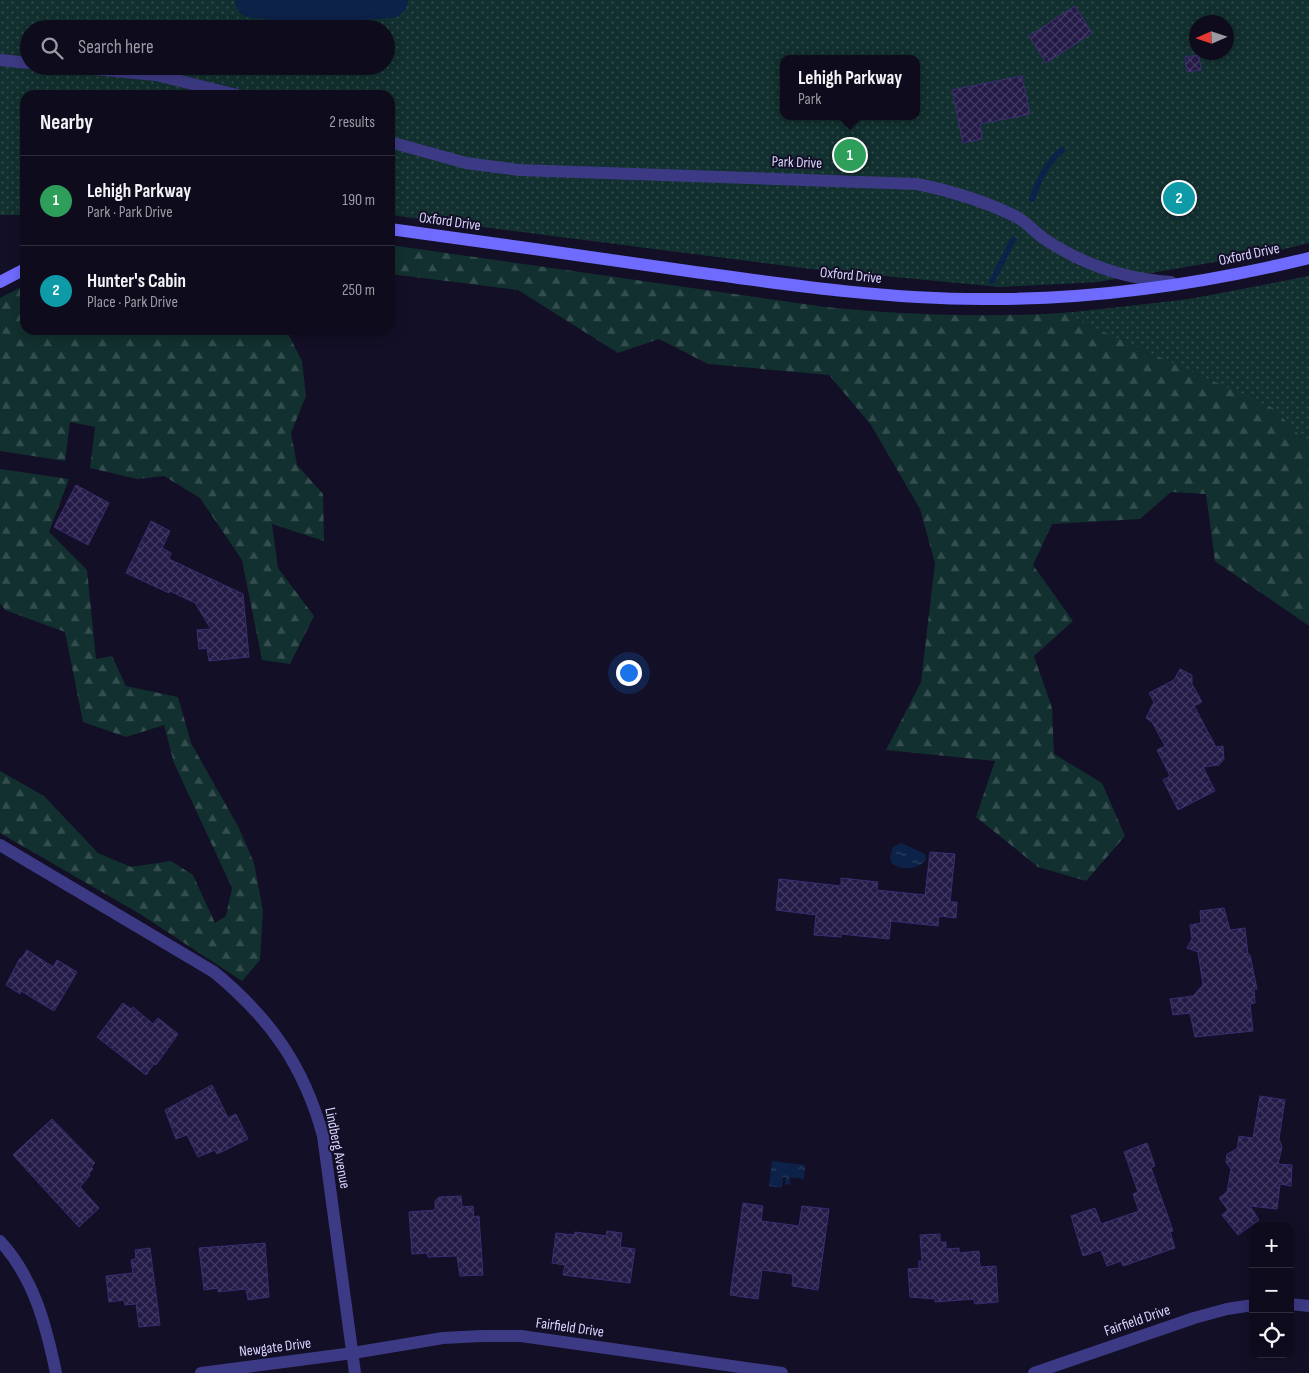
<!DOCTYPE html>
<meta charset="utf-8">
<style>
body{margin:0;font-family:"Sofia Sans Condensed",sans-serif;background:#171425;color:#f1f3f6}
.controls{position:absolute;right:15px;bottom:15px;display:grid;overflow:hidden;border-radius:10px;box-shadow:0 2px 12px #0003}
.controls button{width:45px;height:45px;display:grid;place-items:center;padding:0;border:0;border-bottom:1px solid #2e2b3b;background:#0e0b1c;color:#f1f3f6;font:25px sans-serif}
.compass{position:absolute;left:1189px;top:15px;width:45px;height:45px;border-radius:50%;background:#0e0b1c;box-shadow:0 2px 12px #0003;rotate:267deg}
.you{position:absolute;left:628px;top:672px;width:18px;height:18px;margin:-12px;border:4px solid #fff;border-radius:50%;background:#1a73e8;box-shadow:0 0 0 8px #1a73e833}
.badge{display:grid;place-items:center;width:32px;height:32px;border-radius:50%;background:#db2777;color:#fff;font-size:16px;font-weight:700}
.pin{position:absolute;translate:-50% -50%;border:2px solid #fff;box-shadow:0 1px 5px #0006}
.popup{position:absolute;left:780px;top:55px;width:140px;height:65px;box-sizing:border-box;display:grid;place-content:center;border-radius:10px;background:#0e0b1c;filter:drop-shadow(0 1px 4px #0005);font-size:16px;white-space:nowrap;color:#9b9ba3}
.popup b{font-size:19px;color:#f1f3f6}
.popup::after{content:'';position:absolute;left:50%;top:100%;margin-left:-10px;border:10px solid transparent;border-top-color:#0e0b1c}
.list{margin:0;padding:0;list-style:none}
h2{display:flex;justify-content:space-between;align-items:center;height:65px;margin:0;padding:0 20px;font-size:21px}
h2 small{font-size:16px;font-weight:400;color:#9b9ba3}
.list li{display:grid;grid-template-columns:32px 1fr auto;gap:15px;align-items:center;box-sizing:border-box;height:90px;padding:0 20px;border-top:1px solid #2e2b3b}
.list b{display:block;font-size:19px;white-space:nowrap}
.list p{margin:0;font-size:16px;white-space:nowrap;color:#9b9ba3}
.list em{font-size:16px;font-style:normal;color:#9b9ba3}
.icon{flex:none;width:28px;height:28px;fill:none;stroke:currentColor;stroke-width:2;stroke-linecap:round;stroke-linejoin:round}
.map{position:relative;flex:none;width:1309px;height:1373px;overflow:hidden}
.search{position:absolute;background:#0e0b1c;box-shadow:0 2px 12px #0003;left:20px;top:20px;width:375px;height:55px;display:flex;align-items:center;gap:12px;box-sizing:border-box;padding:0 18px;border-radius:28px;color:#9b9ba3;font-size:19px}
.panel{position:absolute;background:#0e0b1c;box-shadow:0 2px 12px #0003;left:20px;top:90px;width:375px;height:245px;border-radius:15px}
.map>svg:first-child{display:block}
.forest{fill:url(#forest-firs)}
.park{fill:url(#park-dots);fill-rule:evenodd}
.water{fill:url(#water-ripples)}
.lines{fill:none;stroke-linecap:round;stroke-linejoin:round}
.stream{stroke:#0c2248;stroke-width:6}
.river{stroke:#0c2248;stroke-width:36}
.building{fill:url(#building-cross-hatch);stroke:#3b2d73}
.minor{stroke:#3d3a85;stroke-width:12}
.tertiary{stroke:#3d3a85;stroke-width:12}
.secondary{stroke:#6f6bff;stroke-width:12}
.labels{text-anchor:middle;stroke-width:4;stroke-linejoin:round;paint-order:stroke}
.street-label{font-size:15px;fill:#d9d4ff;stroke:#130f26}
</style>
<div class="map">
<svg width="1309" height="1373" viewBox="0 0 1309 1373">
<defs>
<pattern id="forest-firs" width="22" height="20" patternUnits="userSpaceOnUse" patternTransform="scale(1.25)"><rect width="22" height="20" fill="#12302f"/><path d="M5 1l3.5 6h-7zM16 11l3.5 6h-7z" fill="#344d4e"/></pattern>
<pattern id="park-dots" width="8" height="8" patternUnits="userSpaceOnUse" patternTransform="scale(1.25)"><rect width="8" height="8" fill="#12302f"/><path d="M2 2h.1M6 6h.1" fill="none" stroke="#344d4e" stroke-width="1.8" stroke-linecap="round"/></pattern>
<pattern id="water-ripples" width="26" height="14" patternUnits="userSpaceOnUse" patternTransform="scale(1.25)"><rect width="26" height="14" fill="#0c2248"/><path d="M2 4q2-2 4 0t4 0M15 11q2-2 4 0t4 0" fill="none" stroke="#2f4163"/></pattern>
<pattern id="building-cross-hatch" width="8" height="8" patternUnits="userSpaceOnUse" patternTransform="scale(1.25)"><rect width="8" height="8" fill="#241b47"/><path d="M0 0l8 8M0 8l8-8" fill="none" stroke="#433b63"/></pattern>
</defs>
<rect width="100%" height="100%" fill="#130f26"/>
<!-- forest -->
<g class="forest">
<path d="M 390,245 L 825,307 C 926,317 1029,319 1129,307 C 1190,300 1249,289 1309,276 L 1309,626 L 1215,561 L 1206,494 L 1171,492 L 1140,519 L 1052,524 L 1033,565 L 1073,621 L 1034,656 L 1052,708 L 1054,754 L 1102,783 L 1125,836 L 1086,881 L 1038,867 L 976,817 L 995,761 L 886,750 L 921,682 L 935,563 L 920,509 L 871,425 L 829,375 L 708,364 L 659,339 L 618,353 L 518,290 L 390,274 Z"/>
<path d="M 25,285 L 25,330 L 286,330 L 302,361 L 306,396 L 291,433 L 297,465 L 323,494 L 324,541 L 272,524 L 278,568 L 314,616 L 290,664 L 262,660 L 242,560 L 200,498 L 164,476 L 137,479 L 90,468 L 95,427 L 70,422 L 65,461 L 0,451 L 0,298 Z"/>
<path d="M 0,469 L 69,479 L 49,532 L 87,570 L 96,659 L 112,656 L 126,686 L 178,697 L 191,743 L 239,828 L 254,863 L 263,911 L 260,960 L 242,981 L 140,914 L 0,833 L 0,771 L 44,796 L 98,853 L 131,867 L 171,861 L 193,875 L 215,923 L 226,916 L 232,888 L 174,763 L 164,725 L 126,737 L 83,722 L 65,632 L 5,610 L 0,603 Z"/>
</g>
<!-- park -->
<g class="park">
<path d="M 0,0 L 1309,0 L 1309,243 L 1268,253 L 1098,282 L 1000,287 L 810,269 L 390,215 L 390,95 L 25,95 L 25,215 L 0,215 ZM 1196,22 L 1226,22 L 1226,52 L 1196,52 ZM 29,29 L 386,29 L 386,66 L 29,66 ZM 784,59 L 916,59 L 916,116 L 784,116 Z"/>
<path d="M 1309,276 L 1309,445 L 1273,408 L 1084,323 L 1066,313 L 1190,299 Z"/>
</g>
<!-- water -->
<g class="water">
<path d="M 901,843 L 925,854 L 926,860 C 918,869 903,871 892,864 L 890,857 L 893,847 Z"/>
<path d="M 772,1161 L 805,1165 L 804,1179 L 789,1177 L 791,1185 L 785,1184 L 785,1179 L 788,1178 L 783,1177 L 782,1188 L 769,1186 Z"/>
</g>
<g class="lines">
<!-- stream -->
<g class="stream">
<path d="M 1032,199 C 1039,180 1047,162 1062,150"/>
<path d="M 992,281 L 1013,240"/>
</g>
<!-- river -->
<path class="river" d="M 253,0 L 315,5 L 390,0"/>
</g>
<!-- building -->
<g class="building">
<path d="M 1075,6 L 1092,33 L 1046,63 L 1029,36 Z"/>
<path d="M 1199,55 L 1201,70 L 1187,72 L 1185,57 Z"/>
<path d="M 1022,76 L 1030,114 L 980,124 L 982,139 L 963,143 L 952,90 Z"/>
<path d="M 1180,179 L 1199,197 L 1178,218 L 1160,200 Z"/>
<path d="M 76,485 L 109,503 L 88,545 L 54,527 Z"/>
<path d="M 151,521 L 170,531 L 162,548 L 171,553 L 169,559 L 243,594 L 249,657 L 209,661 L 207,648 L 199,649 L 197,630 L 211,629 L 195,603 L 170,591 L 169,593 L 126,573 Z"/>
<path d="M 1180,669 L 1192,675 L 1192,684 L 1202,702 L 1194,706 L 1216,747 L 1223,746 L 1224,759 L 1219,765 L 1203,767 L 1215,791 L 1178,810 L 1163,780 L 1170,776 L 1157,750 L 1165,746 L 1152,722 L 1146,718 L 1154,702 L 1149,693 L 1174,680 Z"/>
<path d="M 930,852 L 955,854 L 950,902 L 957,902 L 956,918 L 939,916 L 938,926 L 891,921 L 889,939 L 841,934 L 841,937 L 814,935 L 816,915 L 776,910 L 779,879 L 841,886 L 841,878 L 878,882 L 877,890 L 925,895 Z"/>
<path d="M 1224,908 L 1230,930 L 1245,928 L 1248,955 L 1250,955 L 1257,989 L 1254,989 L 1255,1003 L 1250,1004 L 1253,1031 L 1195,1037 L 1190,1013 L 1173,1015 L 1170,999 L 1193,996 L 1203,985 L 1198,952 L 1187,948 L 1192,939 L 1190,925 L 1201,923 L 1200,911 Z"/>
<path d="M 27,950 L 53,967 L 57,960 L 77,972 L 54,1011 L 21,991 L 20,994 L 6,985 L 20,958 L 21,959 Z"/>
<path d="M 123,1003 L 131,1009 L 133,1007 L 153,1024 L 158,1018 L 178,1034 L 156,1065 L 154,1064 L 146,1075 L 97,1037 Z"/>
<path d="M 212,1085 L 228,1118 L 236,1114 L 248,1139 L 217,1154 L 215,1150 L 198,1157 L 187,1135 L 176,1139 L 165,1110 Z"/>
<path d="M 1260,1096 L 1285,1100 L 1279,1139 L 1282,1147 L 1278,1164 L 1292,1165 L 1291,1186 L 1280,1184 L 1277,1209 L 1250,1206 L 1259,1220 L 1238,1235 L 1222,1215 L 1228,1210 L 1219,1198 L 1227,1192 L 1231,1169 L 1226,1162 L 1227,1154 L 1237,1149 L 1239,1136 L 1253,1138 Z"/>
<path d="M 52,1119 L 95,1163 L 91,1167 L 93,1169 L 88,1174 L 90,1175 L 80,1187 L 99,1208 L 79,1227 L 13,1155 Z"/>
<path d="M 1147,1143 L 1155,1166 L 1151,1168 L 1173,1231 L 1170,1232 L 1175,1248 L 1123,1266 L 1121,1261 L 1107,1266 L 1101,1250 L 1083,1256 L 1071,1216 L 1095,1208 L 1101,1224 L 1139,1211 L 1133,1194 L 1138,1192 L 1124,1152 Z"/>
<path d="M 461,1196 L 462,1207 L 473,1206 L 474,1217 L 479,1216 L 483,1275 L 460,1276 L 457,1256 L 428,1257 L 427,1253 L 412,1254 L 409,1212 L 435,1210 L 435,1201 L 439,1197 Z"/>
<path d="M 743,1203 L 763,1206 L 761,1221 L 799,1226 L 802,1206 L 829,1209 L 818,1290 L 792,1286 L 793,1274 L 762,1270 L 758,1299 L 730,1295 Z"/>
<path d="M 607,1231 L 622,1233 L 620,1247 L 635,1249 L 630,1283 L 563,1275 L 565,1265 L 552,1263 L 556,1233 L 574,1235 L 575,1232 L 606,1236 Z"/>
<path d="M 940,1234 L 940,1242 L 946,1242 L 946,1249 L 959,1248 L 959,1253 L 979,1251 L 980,1267 L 996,1266 L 998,1302 L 975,1304 L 974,1299 L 935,1302 L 935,1299 L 910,1297 L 908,1269 L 919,1268 L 919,1261 L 922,1261 L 920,1235 Z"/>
<path d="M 265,1243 L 269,1297 L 248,1300 L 246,1289 L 218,1292 L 218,1288 L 204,1290 L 199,1248 Z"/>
<path d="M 150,1248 L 160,1325 L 139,1327 L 136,1304 L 125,1305 L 124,1300 L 109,1302 L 106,1276 L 133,1273 L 131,1260 L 136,1259 L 135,1250 Z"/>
</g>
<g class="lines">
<!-- minor -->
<g class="minor">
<path d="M 0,60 L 29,63"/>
<path d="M 64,66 L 156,75 L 237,95"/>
<path d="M 390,142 L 466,163 L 519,170 L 917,184 C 952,191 984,201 1015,216 C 1027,222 1035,233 1046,240 C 1084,265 1125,279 1171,282"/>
<path d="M 0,1241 C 34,1278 46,1325 56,1373"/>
<path d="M 1290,1304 L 1309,1306"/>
<path d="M 201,1373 L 353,1353 L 443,1338 L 482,1336 L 521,1336 L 782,1373"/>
<path d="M 1034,1373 L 1194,1318 L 1227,1309 L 1253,1305"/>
</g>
<!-- tertiary -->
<path class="tertiary" d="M 0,845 L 214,972 C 270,1018 304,1066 323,1136 L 355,1373"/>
<!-- secondary -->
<g class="secondary">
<path d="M 390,229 C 492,243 593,257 695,272 C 790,285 885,299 982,299 C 1092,300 1202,284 1309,258"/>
<path d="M 0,282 L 25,269"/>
</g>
</g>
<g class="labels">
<!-- street labels -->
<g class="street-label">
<text transform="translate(797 162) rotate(2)" y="5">Park Drive</text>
<text transform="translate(450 221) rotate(8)" y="5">Oxford Drive</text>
<text transform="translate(1249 254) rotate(-12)" y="5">Oxford Drive</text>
<text transform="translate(851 275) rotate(6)" y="5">Oxford Drive</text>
<text transform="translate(338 1148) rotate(79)" y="5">Lindberg Avenue</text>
<text transform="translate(1137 1320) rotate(-19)" y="5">Fairfield Drive</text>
<text transform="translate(570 1327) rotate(8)" y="5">Fairfield Drive</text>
<text transform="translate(275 1347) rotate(-7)" y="5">Newgate Drive</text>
</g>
</g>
</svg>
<div class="controls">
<button>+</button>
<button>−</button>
<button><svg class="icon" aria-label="locate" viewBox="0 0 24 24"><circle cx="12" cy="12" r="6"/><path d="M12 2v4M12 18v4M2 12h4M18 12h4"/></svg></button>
</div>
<svg class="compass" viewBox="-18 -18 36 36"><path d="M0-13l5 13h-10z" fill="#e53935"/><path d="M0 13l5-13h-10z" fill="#9b9ba3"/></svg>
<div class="you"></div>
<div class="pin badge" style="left:850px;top:155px;background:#2e9e5b">1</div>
<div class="popup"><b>Lehigh Parkway</b>Park</div>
<div class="pin badge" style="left:1179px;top:198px;background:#0f9aa8">2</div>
<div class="search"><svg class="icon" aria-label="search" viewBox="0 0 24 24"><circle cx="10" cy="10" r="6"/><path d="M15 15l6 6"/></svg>Search here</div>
<section class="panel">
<h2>Nearby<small>2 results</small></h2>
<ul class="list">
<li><span class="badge" style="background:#2e9e5b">1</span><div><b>Lehigh Parkway</b><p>Park · Park Drive</p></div><em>190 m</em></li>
<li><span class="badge" style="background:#0f9aa8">2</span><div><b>Hunter's Cabin</b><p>Place · Park Drive</p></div><em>250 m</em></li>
</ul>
</section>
</div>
